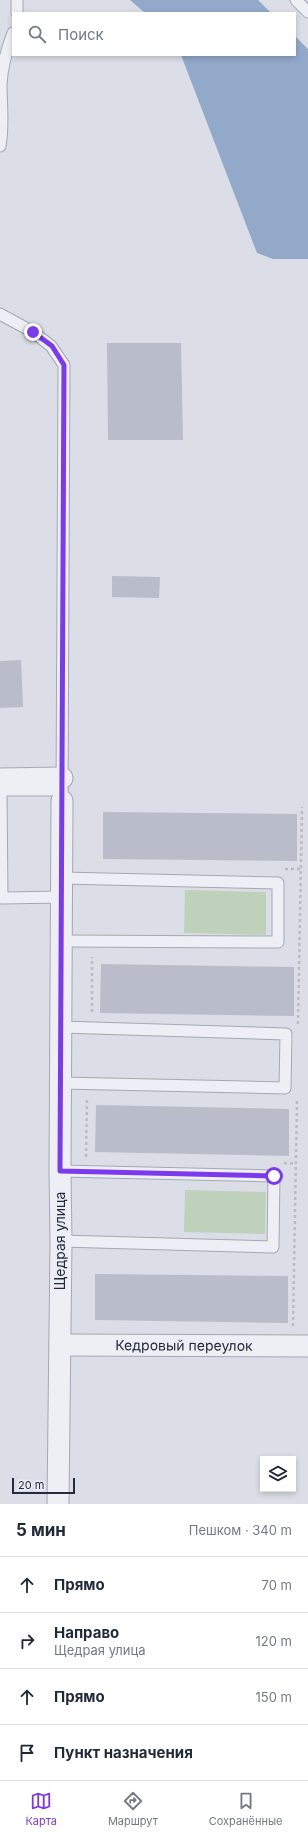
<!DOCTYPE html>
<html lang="ru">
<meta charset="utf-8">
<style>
body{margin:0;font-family:Inter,sans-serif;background:#f6f6f7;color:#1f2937}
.controls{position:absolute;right:12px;bottom:12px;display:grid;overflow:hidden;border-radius:0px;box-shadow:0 2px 6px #0003}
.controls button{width:36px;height:36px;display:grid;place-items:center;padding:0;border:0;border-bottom:1px solid #e0e1e3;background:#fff;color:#1f2937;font:20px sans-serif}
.scale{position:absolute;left:12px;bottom:10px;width:63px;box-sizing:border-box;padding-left:4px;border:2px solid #242b3d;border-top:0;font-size:11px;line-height:14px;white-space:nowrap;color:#242b3d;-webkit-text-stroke:3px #eaedf4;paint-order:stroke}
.stop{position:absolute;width:12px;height:12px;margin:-9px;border:3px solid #7c3aed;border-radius:50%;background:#fff}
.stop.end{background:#7c3aed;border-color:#fff;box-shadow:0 1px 4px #0008}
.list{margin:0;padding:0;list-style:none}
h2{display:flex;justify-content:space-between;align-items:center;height:52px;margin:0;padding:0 16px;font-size:17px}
h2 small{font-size:13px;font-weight:400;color:#747a83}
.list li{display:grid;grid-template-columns:26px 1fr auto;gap:12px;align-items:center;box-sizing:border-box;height:56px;padding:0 16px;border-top:1px solid #e0e1e3}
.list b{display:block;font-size:15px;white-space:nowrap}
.list p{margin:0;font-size:13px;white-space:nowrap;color:#747a83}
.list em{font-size:13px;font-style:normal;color:#747a83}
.icon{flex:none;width:22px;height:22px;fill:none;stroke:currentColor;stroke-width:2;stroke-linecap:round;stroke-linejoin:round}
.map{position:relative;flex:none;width:308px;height:1504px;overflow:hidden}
.search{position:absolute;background:#fff;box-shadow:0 2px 6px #0003;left:12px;right:12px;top:12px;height:44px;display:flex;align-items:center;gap:10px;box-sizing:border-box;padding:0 14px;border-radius:0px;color:#747a83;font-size:15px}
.sheet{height:276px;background:#fff}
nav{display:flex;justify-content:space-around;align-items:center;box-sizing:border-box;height:56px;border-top:1px solid #e0e1e3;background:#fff;font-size:11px;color:#747a83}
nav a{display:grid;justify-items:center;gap:2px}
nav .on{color:#7c3aed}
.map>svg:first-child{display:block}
.green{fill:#bfd1bb}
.water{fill:#92a9ca}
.building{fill:#b8bdc9}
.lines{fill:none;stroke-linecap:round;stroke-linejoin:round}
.lane-casing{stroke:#a4a8b3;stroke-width:13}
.street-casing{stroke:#a4a8b3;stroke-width:23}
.path{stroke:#b9bcc5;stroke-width:2.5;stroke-dasharray:3 3;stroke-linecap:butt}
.lane{stroke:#edeff5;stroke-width:11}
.street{stroke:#edeff5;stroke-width:21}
.route{stroke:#7c3aed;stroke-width:5}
.labels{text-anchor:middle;stroke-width:3.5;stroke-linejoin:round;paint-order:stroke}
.street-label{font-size:14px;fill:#242b3d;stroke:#eaedf4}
</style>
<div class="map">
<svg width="308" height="1504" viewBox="0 0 308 1504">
<rect width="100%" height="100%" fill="#dbdee6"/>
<!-- green -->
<g class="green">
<path d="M 185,890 L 266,892 L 266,935 L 184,933 Z"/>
<path d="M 185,1190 L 266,1192 L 265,1234 L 184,1232 Z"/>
</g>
<!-- water -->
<g class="water">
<path d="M 130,0 L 258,0 L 271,13 L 145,13 Z"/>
<path d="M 295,36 L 308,49 L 308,259 L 273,259 L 257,253 L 181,55 L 295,55 Z"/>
</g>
<!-- building -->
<g class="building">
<path d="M 107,343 L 181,343 L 183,440 L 108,440 Z"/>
<path d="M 112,576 L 160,577 L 159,598 L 112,597 Z"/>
<path d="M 21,660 L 23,707 L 0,708 L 0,661 Z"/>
<path d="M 103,812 L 297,814 L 297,861 L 103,859 Z"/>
<path d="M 101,964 L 294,967 L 294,1016 L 100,1013 Z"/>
<path d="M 96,1105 L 289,1109 L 289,1156 L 95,1152 Z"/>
<path d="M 95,1274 L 288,1276 L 288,1323 L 95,1320 Z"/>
</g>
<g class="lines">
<!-- lane casing -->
<g class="lane-casing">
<g id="lane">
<path d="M 17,0 L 17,13"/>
<path d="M 296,0 L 308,12"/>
<path d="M 0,146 C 4,125 1,105 1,84 C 2,66 7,49 13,33"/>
<path d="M 0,314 L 33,332 L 51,346 L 64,365 L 62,801"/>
<path d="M 62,878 L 278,883 L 278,942 L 62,941"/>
<path d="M 62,897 L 2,898 L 1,790 L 62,790"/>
<path d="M 61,1083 L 285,1088 L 286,1034 L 61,1027"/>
<path d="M 60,1171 L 274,1176 L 273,1247 L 61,1241"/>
</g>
</g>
<!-- street casing -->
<g class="street-casing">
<g id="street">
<path d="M 0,779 L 62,778"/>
<path id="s1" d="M 60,1345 L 308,1346"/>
<path d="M 58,1504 L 61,1241 L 60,1171 L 62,801"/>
</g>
</g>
<!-- path -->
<g class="path">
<path d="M 285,869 L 301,869"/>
<path d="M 92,1012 L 92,957"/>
<path d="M 298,1024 L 302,807"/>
<path d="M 86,1157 L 87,1100"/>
<path d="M 284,1163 L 296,1164"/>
<path d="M 293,1326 L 297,1099"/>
</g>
<!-- lane -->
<use href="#lane" class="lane"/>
<!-- street -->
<use href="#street" class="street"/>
</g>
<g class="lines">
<!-- route -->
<path class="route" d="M 33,332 L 52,346 L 64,365 L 60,1171 L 274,1176"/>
</g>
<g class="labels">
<!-- street labels -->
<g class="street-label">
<text transform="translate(60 1241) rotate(-90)" y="5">Щедрая улица</text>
<text dy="5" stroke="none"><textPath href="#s1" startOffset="124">Кедровый переулок</textPath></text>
</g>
</g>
</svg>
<div class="controls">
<button><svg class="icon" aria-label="layers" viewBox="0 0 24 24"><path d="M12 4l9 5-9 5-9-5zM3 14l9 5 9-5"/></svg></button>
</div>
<div class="scale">20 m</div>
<div class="stop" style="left:274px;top:1176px"></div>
<div class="stop end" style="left:33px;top:332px"></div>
<div class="search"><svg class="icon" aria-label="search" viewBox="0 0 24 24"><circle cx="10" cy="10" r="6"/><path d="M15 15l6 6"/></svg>Поиск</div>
</div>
<section class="sheet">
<h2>5 мин<small>Пешком · 340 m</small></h2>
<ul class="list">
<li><svg class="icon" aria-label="ahead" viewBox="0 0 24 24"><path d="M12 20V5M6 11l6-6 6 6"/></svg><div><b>Прямо</b></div><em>70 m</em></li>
<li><svg class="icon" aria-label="right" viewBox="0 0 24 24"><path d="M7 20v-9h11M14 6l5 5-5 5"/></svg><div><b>Направо</b><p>Щедрая улица</p></div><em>120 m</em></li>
<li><svg class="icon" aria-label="ahead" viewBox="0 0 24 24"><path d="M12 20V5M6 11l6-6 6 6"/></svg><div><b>Прямо</b></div><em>150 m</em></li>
<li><svg class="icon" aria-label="arrive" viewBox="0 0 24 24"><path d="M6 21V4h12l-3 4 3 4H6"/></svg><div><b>Пункт назначения</b></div></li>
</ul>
</section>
<nav>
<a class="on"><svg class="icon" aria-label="map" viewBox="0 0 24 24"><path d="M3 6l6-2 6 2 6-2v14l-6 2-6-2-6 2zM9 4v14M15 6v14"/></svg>Карта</a>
<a><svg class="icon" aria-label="directions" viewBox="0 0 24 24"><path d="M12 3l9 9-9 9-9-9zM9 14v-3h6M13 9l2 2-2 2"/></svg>Маршрут</a>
<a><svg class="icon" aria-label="saved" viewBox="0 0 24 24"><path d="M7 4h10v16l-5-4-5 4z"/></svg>Сохранённые</a>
</nav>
